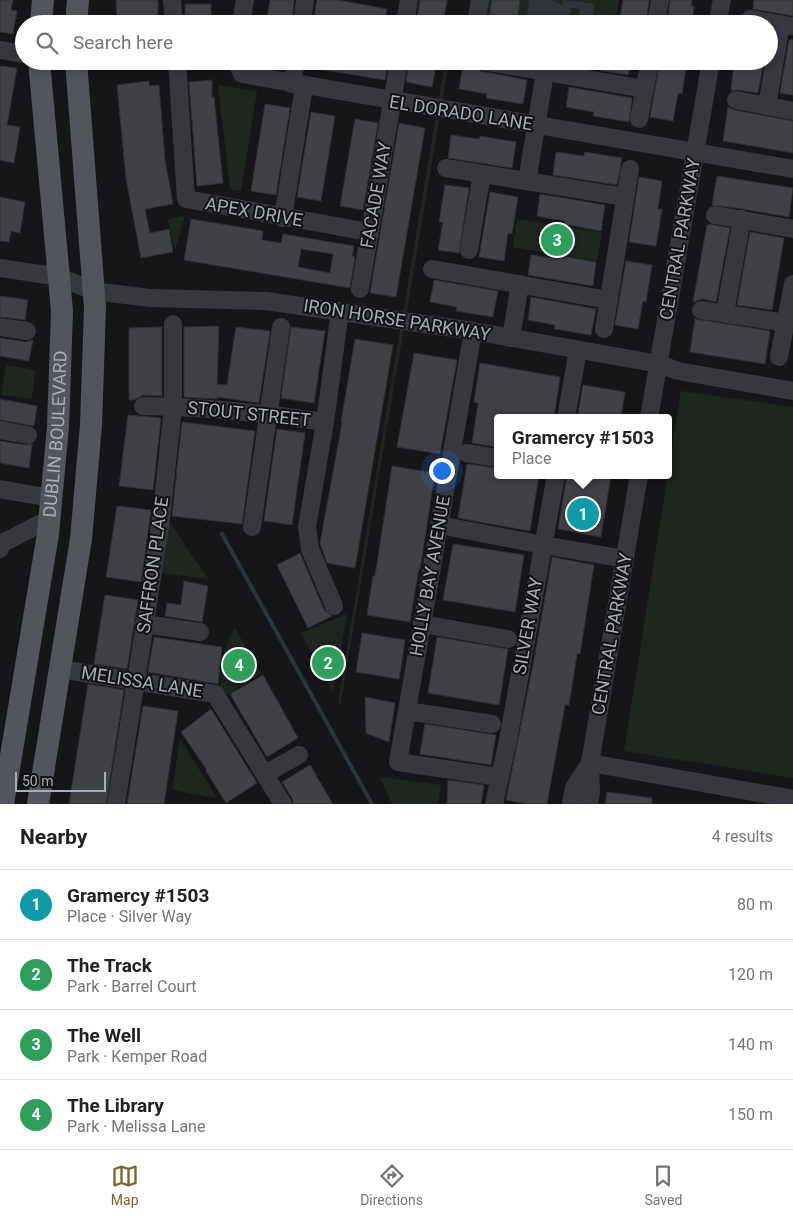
<!DOCTYPE html>
<meta charset="utf-8">
<style>
body{margin:0;font-family:Roboto,sans-serif;background:#f6f6f6;color:#202124}
.scale{position:absolute;left:15px;bottom:12px;width:91px;box-sizing:border-box;padding-left:5px;border:2px solid #a8adb8;border-top:0;font-size:14px;line-height:18px;white-space:nowrap;color:#a8adb8;-webkit-text-stroke:4px #111113;paint-order:stroke}
.you{position:absolute;left:441px;top:470px;width:18px;height:18px;margin:-12px;border:4px solid #fff;border-radius:50%;background:#1a73e8;box-shadow:0 0 0 8px #1a73e833}
.badge{display:grid;place-items:center;width:32px;height:32px;border-radius:50%;background:#7e622b;color:#fff;font-size:16px;font-weight:700}
.pin{position:absolute;translate:-50% -50%;border:2px solid #fff;box-shadow:0 1px 5px #0006}
.popup{position:absolute;left:494px;top:414px;width:178px;height:65px;box-sizing:border-box;display:grid;place-content:center;border-radius:5px;background:#fff;filter:drop-shadow(0 1px 4px #0005);font-size:16px;white-space:nowrap;color:#757577}
.popup b{font-size:19px;color:#202124}
.popup::after{content:'';position:absolute;left:50%;top:100%;margin-left:-10px;border:10px solid transparent;border-top-color:#fff}
.list{margin:0;padding:0;list-style:none}
h2{display:flex;justify-content:space-between;align-items:center;height:65px;margin:0;padding:0 20px;font-size:21px}
h2 small{font-size:16px;font-weight:400;color:#757577}
.list li{display:grid;grid-template-columns:32px 1fr auto;gap:15px;align-items:center;box-sizing:border-box;height:70px;padding:0 20px;border-top:1px solid #e0e0e0}
.list b{display:block;font-size:19px;white-space:nowrap}
.list p{margin:0;font-size:16px;white-space:nowrap;color:#757577}
.list em{font-size:16px;font-style:normal;color:#757577}
.icon{flex:none;width:28px;height:28px;fill:none;stroke:currentColor;stroke-width:2;stroke-linecap:round;stroke-linejoin:round}
.map{position:relative;flex:none;width:793px;height:804px;overflow:hidden}
.search{position:absolute;background:#fff;box-shadow:0 2px 8px #0003;left:15px;right:15px;top:15px;height:55px;display:flex;align-items:center;gap:12px;box-sizing:border-box;padding:0 18px;border-radius:28px;color:#757577;font-size:19px}
.sheet{height:345px;background:#fff}
nav{display:flex;justify-content:space-around;align-items:center;box-sizing:border-box;height:70px;border-top:1px solid #e0e0e0;background:#fff;font-size:14px;color:#757577}
nav a{display:grid;justify-items:center;gap:2px}
nav .on{color:#7e622b}
.map>svg:first-child{display:block}
.green{fill:#1e261f}
.water{fill:#2c353c}
.lines{fill:none;stroke-linecap:round;stroke-linejoin:round}
.stream{stroke:#2c353c;stroke-width:4}
.building{fill:#404145;stroke:#303034;fill-rule:evenodd}
.minor{stroke:#37383d;stroke-width:18}
.major{stroke:#53555c;stroke-width:22}
.labels{text-anchor:middle;stroke-width:4;stroke-linejoin:round;paint-order:stroke}
.street-label{font-size:18px;fill:#a8adb8;stroke:#111113}
</style>
<div class="map">
<svg width="793" height="804" viewBox="0 0 793 804">
<rect width="100%" height="100%" fill="#161618"/>
<!-- green -->
<g class="green">
<path d="M 487,0 L 619,0 L 615,24 L 484,24 Z"/>
<path d="M 445,61 L 449,61 L 340,707 L 338,702 Z"/>
<path d="M 218,85 L 257,91 L 241,191 L 230,189 Z"/>
<path d="M 185,215 L 175,250 L 168,220 Z"/>
<path d="M 517,219 L 602,232 L 597,261 L 513,247 Z"/>
<path d="M 6,365 L 35,370 L 32,399 L 1,395 Z"/>
<path d="M 681,391 L 793,407 L 793,778 L 624,751 Z"/>
<path d="M 169,521 L 208,579 L 162,573 Z"/>
<path d="M 347,614 L 333,692 L 301,633 Z"/>
<path d="M 235,628 L 261,674 L 223,697 C 216,678 224,645 235,628 Z"/>
<path d="M 180,739 L 217,798 L 172,790 Z"/>
<path d="M 380,777 L 441,785 L 438,804 L 392,804 Z"/>
</g>
<!-- water -->
<path class="water" d="M 525,0 L 551,0 L 562,5 L 563,0 L 594,4 L 594,20 L 578,18 L 580,9 L 571,8 L 568,21 L 527,15 L 529,1 Z"/>
<g class="lines">
<!-- stream -->
<path class="stream" d="M 222,534 L 372,804"/>
</g>
<!-- building -->
<g class="building">
<path d="M 0,0 L 13,0 L 11,10 L 17,11 L 13,34 L 0,32 Z"/>
<path d="M 116,0 L 158,0 L 158,20 L 130,20 L 130,24 L 117,24 Z"/>
<path d="M 270,0 L 294,0 L 292,24 L 266,24 Z"/>
<path d="M 317,0 L 338,0 L 387,9 L 384,24 L 313,23 Z"/>
<path d="M 420,0 L 447,0 L 443,24 L 416,24 Z"/>
<path d="M 492,0 L 520,0 L 517,24 L 488,24 Z"/>
<path d="M 623,0 L 649,0 L 646,24 L 619,24 Z"/>
<path d="M 670,0 L 692,0 L 691,6 L 694,6 L 692,24 L 667,24 Z"/>
<path d="M 754,0 L 793,0 L 793,16 L 753,9 Z"/>
<rect x="185" y="4" width="26" height="20"/>
<path d="M 789,40 L 793,40 L 793,95 L 780,93 Z"/>
<path d="M 306,61 L 388,61 L 385,80 L 306,67 Z"/>
<path d="M 409,61 L 437,61 L 432,87 L 406,82 Z"/>
<path d="M 574,61 L 630,61 L 628,75 L 573,66 Z"/>
<path d="M 660,61 L 687,61 L 682,94 L 678,93 L 673,121 L 650,117 Z"/>
<path d="M 734,61 L 764,61 L 758,93 L 738,90 L 731,91 Z"/>
<path d="M 463,65 L 474,67 L 480,71 L 527,80 L 523,104 L 486,98 L 487,94 L 459,89 Z"/>
<path d="M 0,66 L 17,68 L 7,125 L 20,127 L 14,163 L 0,160 Z"/>
<path d="M 212,80 L 212,97 L 214,97 L 223,183 L 197,186 L 189,82 Z"/>
<path d="M 149,81 L 149,86 L 159,85 L 165,160 L 173,204 L 145,209 L 150,233 L 169,229 L 173,252 L 141,258 L 126,179 L 117,85 Z"/>
<path d="M 569,87 L 632,98 L 629,122 L 593,116 L 594,112 L 566,107 Z"/>
<path d="M 265,104 L 290,108 L 276,195 L 251,191 Z"/>
<path d="M 728,107 L 734,110 L 793,121 L 793,153 L 723,141 Z"/>
<path d="M 311,112 L 335,116 L 321,201 L 297,197 Z"/>
<path d="M 355,119 L 378,123 L 363,210 L 340,206 Z"/>
<path d="M 399,123 L 425,128 L 396,297 L 370,293 Z"/>
<path d="M 451,135 L 479,139 L 480,136 L 516,142 L 512,168 L 448,158 Z"/>
<path d="M 556,152 L 584,156 L 585,152 L 622,158 L 617,185 L 553,175 Z"/>
<path d="M 717,176 L 793,188 L 789,217 L 743,209 L 712,205 Z"/>
<path d="M 639,177 L 662,181 L 658,209 L 662,209 L 656,246 L 629,242 Z"/>
<path d="M 445,185 L 469,188 L 459,253 L 438,250 L 443,222 L 439,222 Z"/>
<path d="M 490,192 L 518,197 L 512,234 L 508,233 L 504,261 L 479,257 Z"/>
<path d="M 540,194 L 605,205 L 601,231 L 564,224 L 565,221 L 537,216 Z"/>
<path d="M 0,197 L 25,202 L 20,233 L 11,231 L 9,242 L 0,241 Z"/>
<path d="M 191,219 L 263,231 L 262,240 L 281,243 L 283,234 L 354,246 L 352,256 L 355,257 L 350,288 L 184,260 ZM 301,249 L 333,254 L 330,273 L 298,267 Z"/>
<path d="M 709,224 L 730,228 L 716,302 L 702,299 L 693,302 L 707,225 L 709,226 Z"/>
<path d="M 750,232 L 784,238 L 772,310 L 737,305 Z"/>
<path d="M 531,255 L 559,259 L 560,256 L 596,262 L 593,286 L 528,275 Z"/>
<path d="M 626,261 L 652,265 L 646,302 L 643,301 L 638,329 L 615,325 Z"/>
<path d="M 434,280 L 498,291 L 493,317 L 456,311 L 457,307 L 430,302 Z"/>
<path d="M 0,296 L 28,300 L 25,320 L 0,317 Z"/>
<path d="M 531,297 L 596,309 L 591,335 L 554,329 L 555,325 L 528,320 Z"/>
<path d="M 695,319 L 770,331 L 765,364 L 690,352 Z"/>
<path d="M 219,326 L 217,384 L 227,385 L 236,327 L 270,331 L 259,403 L 217,397 L 217,399 L 184,397 L 184,327 Z"/>
<path d="M 162,327 L 162,396 L 143,395 L 134,400 L 129,400 L 129,328 Z"/>
<path d="M 291,327 L 325,331 L 314,403 L 281,398 Z"/>
<path d="M 0,338 L 25,342 L 33,340 L 29,361 L 0,356 Z"/>
<path d="M 355,339 L 393,345 L 355,568 L 327,563 L 320,543 L 342,423 L 341,422 Z"/>
<path d="M 414,353 L 457,360 L 440,454 L 397,447 Z"/>
<path d="M 480,363 L 560,377 L 554,418 L 498,418 L 498,447 L 472,443 L 478,403 L 474,402 Z"/>
<path d="M 583,385 L 625,392 L 621,418 L 577,418 Z"/>
<path d="M 0,399 L 37,406 L 34,426 L 0,420 Z"/>
<path d="M 128,415 L 161,418 L 153,490 L 119,486 Z"/>
<path d="M 182,422 L 255,431 L 242,524 L 172,516 Z"/>
<path d="M 277,429 L 305,433 L 292,525 L 264,521 Z"/>
<path d="M 0,441 L 26,445 L 32,444 L 29,468 L 0,463 Z"/>
<path d="M 467,464 L 498,468 L 498,475 L 539,475 L 530,531 L 458,518 Z"/>
<path d="M 392,466 L 435,473 L 420,569 L 419,568 L 410,622 L 367,615 L 373,576 L 375,576 Z"/>
<path d="M 567,475 L 611,475 L 601,537 L 558,529 Z"/>
<path d="M 117,506 L 151,510 L 141,582 L 106,577 Z"/>
<path d="M 453,544 L 524,555 L 515,612 L 443,600 Z"/>
<path d="M 300,553 L 324,610 L 332,616 L 308,628 L 277,565 Z"/>
<path d="M 552,557 L 594,565 L 580,654 L 577,654 L 569,705 L 565,705 L 547,804 L 528,804 L 506,800 L 534,660 Z"/>
<path d="M 184,581 L 208,586 L 202,622 L 165,616 L 167,603 L 181,605 Z"/>
<path d="M 105,595 L 138,600 L 127,669 L 94,664 Z"/>
<path d="M 362,633 L 405,640 L 399,679 L 356,672 Z"/>
<path d="M 154,637 L 222,647 L 218,684 L 148,672 Z"/>
<path d="M 437,637 L 508,649 L 499,705 L 428,693 Z"/>
<path d="M 263,675 L 298,738 L 267,757 L 230,694 Z"/>
<path d="M 88,684 L 124,690 L 106,804 L 69,804 Z"/>
<path d="M 365,697 L 395,703 L 389,742 L 366,733 Z"/>
<path d="M 143,706 L 178,711 L 164,804 L 127,804 Z"/>
<path d="M 211,709 L 257,783 L 226,803 L 206,771 L 207,770 L 181,732 Z"/>
<path d="M 425,724 L 496,735 L 491,765 L 420,754 Z"/>
<path d="M 310,765 L 333,804 L 294,804 L 292,798 L 282,782 Z"/>
<path d="M 448,780 L 484,785 L 481,804 L 447,804 Z"/>
<path d="M 607,792 L 652,798 L 652,804 L 605,804 Z"/>
</g>
<g class="lines">
<!-- minor -->
<g class="minor">
<path d="M 172,0 L 174,24"/>
<path d="M 750,19 L 791,26"/>
<path d="M 241,24 L 245,0"/>
<path d="M 302,24 L 305,0"/>
<path d="M 405,24 L 409,0"/>
<path d="M 476,24 L 480,0"/>
<path d="M 656,24 L 660,0"/>
<path d="M 717,24 L 722,0"/>
<path d="M 0,50 L 24,54"/>
<path d="M 177,61 L 186,199 L 369,232"/>
<path d="M 236,61 L 242,74 L 793,169"/>
<path d="M 482,61 L 645,89"/>
<path d="M 292,84 L 296,61"/>
<path d="M 736,100 L 793,111"/>
<path d="M 767,106 L 781,24"/>
<path d="M 639,119 L 650,61"/>
<path d="M 446,168 L 625,197"/>
<path d="M 527,181 L 545,72"/>
<path d="M 715,215 L 793,229"/>
<path d="M 283,218 L 304,86"/>
<path d="M 469,250 L 482,174"/>
<path d="M 0,268 L 60,277 L 93,291 L 150,298 L 266,301 L 473,331 L 659,364 L 678,371 L 793,391"/>
<path d="M 432,269 L 608,300"/>
<path d="M 360,289 L 399,61"/>
<path d="M 701,310 L 786,323"/>
<path d="M 725,313 L 742,219"/>
<path d="M 0,327 L 27,331"/>
<path d="M 604,329 L 630,169"/>
<path d="M 473,331 L 398,762 L 499,777"/>
<path d="M 511,338 L 520,284"/>
<path d="M 779,357 L 793,284"/>
<path d="M 143,406 C 204,407 265,413 325,422"/>
<path d="M 566,418 L 578,350"/>
<path d="M 649,418 L 711,61"/>
<path d="M 0,430 L 28,435"/>
<path d="M 466,453 L 498,458"/>
<path d="M 0,489 L 51,498"/>
<path d="M 439,525 L 543,545 L 625,559"/>
<path d="M 252,527 L 281,327"/>
<path d="M 0,549 L 1,544 L 49,519"/>
<path d="M 334,606 L 310,549 L 307,527 L 325,422 L 340,311"/>
<path d="M 144,624 L 200,632"/>
<path d="M 422,624 L 508,639"/>
<path d="M 60,669 L 215,694 L 283,804"/>
<path d="M 407,711 L 492,724"/>
<path d="M 590,763 L 793,799"/>
<path d="M 265,774 L 299,755"/>
<path d="M 116,804 L 136,681 L 161,519 L 173,407 L 173,324"/>
<path d="M 494,804 L 508,740 L 556,475"/>
<path d="M 571,804 L 574,788 L 590,763"/>
<path d="M 589,804 L 591,792 L 590,763 L 639,475"/>
</g>
<!-- major -->
<g class="major">
<path d="M 41,24 L 43,0"/>
<path d="M 76,24 L 78,0"/>
<path id="s1" d="M 3,804 L 48,534 L 58,427 L 62,311 L 39,61"/>
<path d="M 38,804 L 81,539 L 91,425 L 95,308 L 76,61"/>
</g>
</g>
<g class="labels">
<!-- street labels -->
<g class="street-label">
<text transform="translate(461 113) rotate(9)" y="6">EL DORADO LANE</text>
<text transform="translate(376 195) rotate(-80)" y="6">FACADE WAY</text>
<text transform="translate(254 212) rotate(10)" y="6">APEX DRIVE</text>
<text transform="translate(680 239) rotate(-80)" y="6">CENTRAL PARKWAY</text>
<text transform="translate(397 320) rotate(9)" y="6">IRON HORSE PARKWAY</text>
<text transform="translate(249 414) rotate(6)" y="6">STOUT STREET</text>
<text dy="6" stroke="none"><textPath href="#s1" startOffset="374">DUBLIN BOULEVARD</textPath></text>
<text transform="translate(153 565) rotate(-82)" y="6">SAFFRON PLACE</text>
<text transform="translate(430 576) rotate(-80)" y="6">HOLLY BAY AVENUE</text>
<text transform="translate(528 626) rotate(-80)" y="6">SILVER WAY</text>
<text transform="translate(612 634) rotate(-80)" y="6">CENTRAL PARKWAY</text>
<text transform="translate(142 682) rotate(9)" y="6">MELISSA LANE</text>
</g>
</g>
</svg>
<div class="scale">50 m</div>
<div class="you"></div>
<div class="pin badge" style="left:583px;top:514px;background:#0f9aa8">1</div>
<div class="popup"><b>Gramercy #1503</b>Place</div>
<div class="pin badge" style="left:328px;top:663px;background:#2e9e5b">2</div>
<div class="pin badge" style="left:557px;top:240px;background:#2e9e5b">3</div>
<div class="pin badge" style="left:239px;top:665px;background:#2e9e5b">4</div>
<div class="search"><svg class="icon" aria-label="search" viewBox="0 0 24 24"><circle cx="10" cy="10" r="6"/><path d="M15 15l6 6"/></svg>Search here</div>
</div>
<section class="sheet">
<h2>Nearby<small>4 results</small></h2>
<ul class="list">
<li><span class="badge" style="background:#0f9aa8">1</span><div><b>Gramercy #1503</b><p>Place · Silver Way</p></div><em>80 m</em></li>
<li><span class="badge" style="background:#2e9e5b">2</span><div><b>The Track</b><p>Park · Barrel Court</p></div><em>120 m</em></li>
<li><span class="badge" style="background:#2e9e5b">3</span><div><b>The Well</b><p>Park · Kemper Road</p></div><em>140 m</em></li>
<li><span class="badge" style="background:#2e9e5b">4</span><div><b>The Library</b><p>Park · Melissa Lane</p></div><em>150 m</em></li>
</ul>
</section>
<nav>
<a class="on"><svg class="icon" aria-label="map" viewBox="0 0 24 24"><path d="M3 6l6-2 6 2 6-2v14l-6 2-6-2-6 2zM9 4v14M15 6v14"/></svg>Map</a>
<a><svg class="icon" aria-label="directions" viewBox="0 0 24 24"><path d="M12 3l9 9-9 9-9-9zM9 14v-3h6M13 9l2 2-2 2"/></svg>Directions</a>
<a><svg class="icon" aria-label="saved" viewBox="0 0 24 24"><path d="M7 4h10v16l-5-4-5 4z"/></svg>Saved</a>
</nav>
